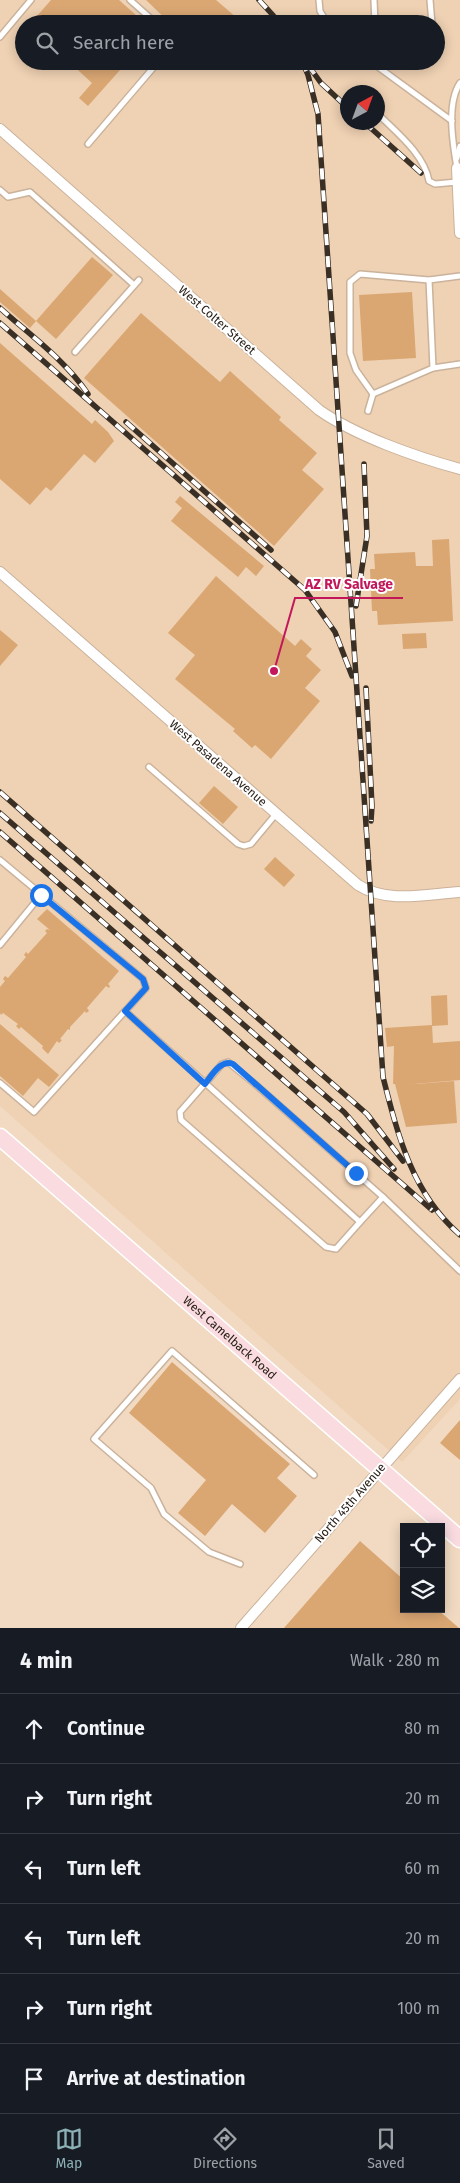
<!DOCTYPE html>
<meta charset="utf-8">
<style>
body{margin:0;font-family:"Fira Sans",sans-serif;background:#20242c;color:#f1f3f6}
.controls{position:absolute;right:15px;bottom:15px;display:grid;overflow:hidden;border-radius:0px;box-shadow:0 2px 12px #0003}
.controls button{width:45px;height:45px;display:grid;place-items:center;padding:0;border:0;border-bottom:1px solid #363941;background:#171b24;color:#f1f3f6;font:25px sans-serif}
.compass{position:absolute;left:340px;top:85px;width:45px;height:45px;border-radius:50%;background:#171b24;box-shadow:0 2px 12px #0003;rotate:41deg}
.stop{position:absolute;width:15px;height:15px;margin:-11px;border:4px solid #1a73e8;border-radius:50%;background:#fff}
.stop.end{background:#1a73e8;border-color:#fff;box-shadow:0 1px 5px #0008}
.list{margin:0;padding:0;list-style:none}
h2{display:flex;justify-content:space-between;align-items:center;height:65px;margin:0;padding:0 20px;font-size:21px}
h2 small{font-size:16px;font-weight:400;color:#9ea1a6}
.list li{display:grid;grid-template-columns:32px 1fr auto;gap:15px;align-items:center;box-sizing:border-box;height:70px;padding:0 20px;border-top:1px solid #363941}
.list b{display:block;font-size:19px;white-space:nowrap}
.list em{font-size:16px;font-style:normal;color:#9ea1a6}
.icon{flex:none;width:28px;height:28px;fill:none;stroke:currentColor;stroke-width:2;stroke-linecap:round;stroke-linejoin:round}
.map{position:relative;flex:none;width:460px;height:1628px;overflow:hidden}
.search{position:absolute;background:#171b24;box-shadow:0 2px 12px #0003;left:15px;right:15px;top:15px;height:55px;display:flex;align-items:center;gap:12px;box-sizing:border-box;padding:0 18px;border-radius:28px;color:#9ea1a6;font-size:19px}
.sheet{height:485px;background:#171b24}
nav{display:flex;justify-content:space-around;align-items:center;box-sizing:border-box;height:70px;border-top:1px solid #363941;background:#171b24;font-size:14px;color:#9ea1a6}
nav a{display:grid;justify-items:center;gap:2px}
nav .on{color:#8cb1b6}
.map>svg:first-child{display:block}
.built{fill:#efd1b3;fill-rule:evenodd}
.building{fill:#daa773}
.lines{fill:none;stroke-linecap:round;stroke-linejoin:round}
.lane-casing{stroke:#cab29b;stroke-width:8}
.street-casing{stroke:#cab29b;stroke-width:12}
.primary-casing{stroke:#fff;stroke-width:19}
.lane{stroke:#fff;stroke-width:5}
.street{stroke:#fff;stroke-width:10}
.primary{stroke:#f9dbe0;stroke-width:16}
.rail-casing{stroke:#392f25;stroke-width:5.5}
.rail{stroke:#fff;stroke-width:4;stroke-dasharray:11;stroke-linecap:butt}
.route{stroke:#1a73e8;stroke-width:6}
.labels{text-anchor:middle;stroke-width:4;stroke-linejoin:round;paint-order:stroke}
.street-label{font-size:12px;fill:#241b13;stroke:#fff}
.leader{fill:none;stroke:#c2185b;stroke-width:2}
.callout-dot{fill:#c2185b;stroke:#fff;stroke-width:2}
.callout-label{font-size:14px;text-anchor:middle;font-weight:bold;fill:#c2185b;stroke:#fff;stroke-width:4;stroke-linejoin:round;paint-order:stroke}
</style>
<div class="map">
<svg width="460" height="1628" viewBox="0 0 460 1628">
<rect width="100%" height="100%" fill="#f2dac2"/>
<!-- built -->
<path class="built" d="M 0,0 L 460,0 L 460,1399 L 402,1462 L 0,1106 ZM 24,24 L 436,24 L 436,61 L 24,61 ZM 348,92 L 378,92 L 378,122 L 348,122 Z"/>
<!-- building -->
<g class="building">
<path d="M 51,0 L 119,0 L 146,24 L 30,24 Z"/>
<path d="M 146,0 L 216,0 L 237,18 L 232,24 L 171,24 Z"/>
<path d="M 68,61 L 128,61 L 88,106 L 79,98 L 92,83 Z"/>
<path d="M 92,257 L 113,275 L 56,339 L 36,321 L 30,328 L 0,302 L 0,289 L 36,321 Z"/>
<path d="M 412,292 L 416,358 L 363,361 L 359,295 Z"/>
<path d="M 141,313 L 220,382 L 230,371 L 281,417 L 279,420 L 317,453 L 302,470 L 324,489 L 274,546 L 84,378 Z"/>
<path d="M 0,343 L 92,424 L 95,420 L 108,432 L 114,441 L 95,463 L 84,454 L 51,491 L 46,487 L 30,505 L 0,479 Z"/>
<path d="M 180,496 L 264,566 L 256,576 L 246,567 L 238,577 L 171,521 L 182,508 L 175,502 Z"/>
<path d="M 449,539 L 453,621 L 378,625 L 377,611 L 372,611 L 370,569 L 375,569 L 374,554 L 415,552 L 416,566 L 433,566 L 432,540 Z"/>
<path d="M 216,576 L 295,646 L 301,639 L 312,649 L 306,656 L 321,670 L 305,688 L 320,701 L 271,759 L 255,745 L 252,748 L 233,731 L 235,729 L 175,679 L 195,655 L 168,633 Z"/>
<path d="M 0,630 L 18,645 L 0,666 Z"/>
<path d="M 426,633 L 427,648 L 403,649 L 402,634 Z"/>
<path d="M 214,786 L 238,807 L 223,824 L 199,803 Z"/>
<path d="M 275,857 L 295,875 L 284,887 L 264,869 Z"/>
<path d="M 47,909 L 119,971 L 108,984 L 110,986 L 109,988 L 106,986 L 87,1008 L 89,1011 L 86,1013 L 85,1011 L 70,1027 L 70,1030 L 68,1029 L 60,1039 L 62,1040 L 59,1043 L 57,1041 L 48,1054 L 42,1048 L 43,1046 L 21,1027 L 19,1029 L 16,1026 L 18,1024 L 3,1013 L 1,1015 L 0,1013 L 0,987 L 5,981 L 3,979 L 5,976 L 8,978 L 26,957 L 24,955 L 26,952 L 28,954 L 47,933 L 45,931 L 47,929 L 50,930 L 37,919 Z"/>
<path d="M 447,995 L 448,1025 L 432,1026 L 431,996 Z"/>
<path d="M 0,1024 L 59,1075 L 49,1087 L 38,1078 L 23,1096 L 0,1076 Z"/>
<path d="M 432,1025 L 433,1043 L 460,1041 L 460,1080 L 403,1085 L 454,1081 L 457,1123 L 406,1127 L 395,1084 L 393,1084 L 394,1046 L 387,1047 L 385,1028 Z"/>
<path d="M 172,1362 L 290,1464 L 277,1478 L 297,1496 L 265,1533 L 232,1504 L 205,1536 L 178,1513 L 206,1480 L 129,1413 Z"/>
<path d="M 460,1420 L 460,1460 L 440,1443 Z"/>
<path d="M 360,1541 L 404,1580 L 404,1609 L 437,1609 L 459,1628 L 284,1628 Z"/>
</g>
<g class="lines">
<!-- lane casing -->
<g class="lane-casing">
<g id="lane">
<path d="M 130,0 L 157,24"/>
<path d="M 319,0 L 320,11 L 328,24"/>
<path d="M 374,0 L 375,24"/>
<path d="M 430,0 L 432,24"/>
<path d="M 0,37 L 31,0"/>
<path d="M 370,61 L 452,121"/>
<path d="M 378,114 C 397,133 424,154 429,181 L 435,184 L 457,182"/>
<path d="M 88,144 L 159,61"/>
<path d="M 457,158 L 460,146"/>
<path d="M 457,168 C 453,145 446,104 460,83"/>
<path d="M 0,190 L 8,197 L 30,192 L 134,285"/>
<path d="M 75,352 L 139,280"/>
<path d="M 433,368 L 460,364"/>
<path d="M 373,394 L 356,370 L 350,353 L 350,282 L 360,274 L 429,280"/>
<path d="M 368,411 L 373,394 L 433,368 L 429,280 L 460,276"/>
<path d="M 149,767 L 238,844 L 244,846 L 251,844 L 276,814"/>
<path d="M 0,860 L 143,979 L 146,988 L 34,1112 L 0,1083"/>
<path d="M 0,945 L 41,895"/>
<path d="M 125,1011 L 360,1222 L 383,1197 L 460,1271"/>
<path d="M 360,1222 L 336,1249 L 326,1247 L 181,1120 L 180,1112 L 222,1064 L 228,1062 L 255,1084 L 383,1197"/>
<path d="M 240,1564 L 209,1552 L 164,1514 L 151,1488 L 94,1439 L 172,1351 L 314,1475"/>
</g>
</g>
<!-- street casing -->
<g class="street-casing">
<g id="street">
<path d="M 0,129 L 319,410 C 356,436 416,457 460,469"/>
<path d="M 457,168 L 460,233"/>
<path d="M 0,572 L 358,885 C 388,904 426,894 460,892"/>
<path d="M 241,1628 L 460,1379"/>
</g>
</g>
<!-- primary casing -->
<g class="primary-casing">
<g id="primary">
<path id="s1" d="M 0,1137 L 460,1539"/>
</g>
</g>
<!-- lane -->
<use href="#lane" class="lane"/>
<!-- street -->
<use href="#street" class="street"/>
<!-- primary -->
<use href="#primary" class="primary"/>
<!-- rail casing -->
<g class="rail-casing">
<g id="rail">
<path d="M 259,0 L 281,24"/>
<path d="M 302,61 L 308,75 L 318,114 L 383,1077 C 398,1136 412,1193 460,1235"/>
<path d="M 308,65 L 321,83 L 348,108"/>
<path d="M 364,122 L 421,173"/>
<path d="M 0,308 C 30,335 65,360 88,394"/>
<path d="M 0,323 L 305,590 L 335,632 L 352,676"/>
<path d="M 126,422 L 271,550"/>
<path d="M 356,606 L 367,536 L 364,464"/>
<path d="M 366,688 L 372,806 L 371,821"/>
<path d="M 0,792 L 367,1114 L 403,1161"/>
<path d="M 0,813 L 344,1112 L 394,1169"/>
<path d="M 0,832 L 432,1210"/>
</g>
</g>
<!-- rail -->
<use href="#rail" class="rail"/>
</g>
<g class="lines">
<!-- route -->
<path class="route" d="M 41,895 L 143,979 L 146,988 L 125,1011 L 205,1084 C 212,1075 221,1059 233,1064 L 356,1173"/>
</g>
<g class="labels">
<!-- street labels -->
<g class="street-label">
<text transform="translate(217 320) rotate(41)" y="4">West Colter Street</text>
<text transform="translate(218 763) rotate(41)" y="4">West Pasadena Avenue</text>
<text dy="4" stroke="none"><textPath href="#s1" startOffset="305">West Camelback Road</textPath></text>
<text transform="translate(350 1503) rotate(-49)" y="4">North 45th Avenue</text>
</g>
</g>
<!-- callouts -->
<path class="leader" d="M274 671L295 598H403"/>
<circle class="callout-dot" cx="274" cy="671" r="5"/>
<g class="callout-label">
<text x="349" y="589">AZ RV Salvage</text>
</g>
</svg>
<div class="controls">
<button><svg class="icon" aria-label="locate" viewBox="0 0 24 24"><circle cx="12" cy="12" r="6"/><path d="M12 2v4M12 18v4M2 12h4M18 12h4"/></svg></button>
<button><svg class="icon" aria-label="layers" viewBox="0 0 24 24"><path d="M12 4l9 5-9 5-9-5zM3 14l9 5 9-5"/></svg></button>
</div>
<svg class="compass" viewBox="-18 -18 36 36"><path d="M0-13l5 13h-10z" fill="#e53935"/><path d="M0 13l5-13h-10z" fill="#9ea1a6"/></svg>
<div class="stop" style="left:41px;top:895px"></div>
<div class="stop end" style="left:356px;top:1173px"></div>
<div class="search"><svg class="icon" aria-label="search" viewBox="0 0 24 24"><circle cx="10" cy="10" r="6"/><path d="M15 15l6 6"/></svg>Search here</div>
</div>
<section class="sheet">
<h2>4 min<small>Walk · 280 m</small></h2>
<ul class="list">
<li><svg class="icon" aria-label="ahead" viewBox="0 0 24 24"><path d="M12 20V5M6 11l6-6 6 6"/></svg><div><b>Continue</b></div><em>80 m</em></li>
<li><svg class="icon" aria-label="right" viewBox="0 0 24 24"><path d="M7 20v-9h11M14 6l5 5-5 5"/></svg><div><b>Turn right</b></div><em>20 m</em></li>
<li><svg class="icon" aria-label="left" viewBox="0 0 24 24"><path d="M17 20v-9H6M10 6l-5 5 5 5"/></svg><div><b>Turn left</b></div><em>60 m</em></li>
<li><svg class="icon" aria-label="left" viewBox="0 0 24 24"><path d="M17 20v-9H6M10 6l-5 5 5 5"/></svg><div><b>Turn left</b></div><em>20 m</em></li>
<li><svg class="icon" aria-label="right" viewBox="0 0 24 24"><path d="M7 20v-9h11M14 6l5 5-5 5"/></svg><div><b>Turn right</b></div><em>100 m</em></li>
<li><svg class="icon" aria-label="arrive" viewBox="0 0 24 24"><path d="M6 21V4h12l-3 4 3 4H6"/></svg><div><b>Arrive at destination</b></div></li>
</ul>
</section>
<nav>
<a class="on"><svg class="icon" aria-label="map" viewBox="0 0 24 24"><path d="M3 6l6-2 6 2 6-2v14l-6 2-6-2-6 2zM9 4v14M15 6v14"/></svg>Map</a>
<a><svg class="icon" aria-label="directions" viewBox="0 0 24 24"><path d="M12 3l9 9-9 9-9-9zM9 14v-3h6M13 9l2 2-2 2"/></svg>Directions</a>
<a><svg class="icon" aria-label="saved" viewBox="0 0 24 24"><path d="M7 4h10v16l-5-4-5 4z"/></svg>Saved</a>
</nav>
